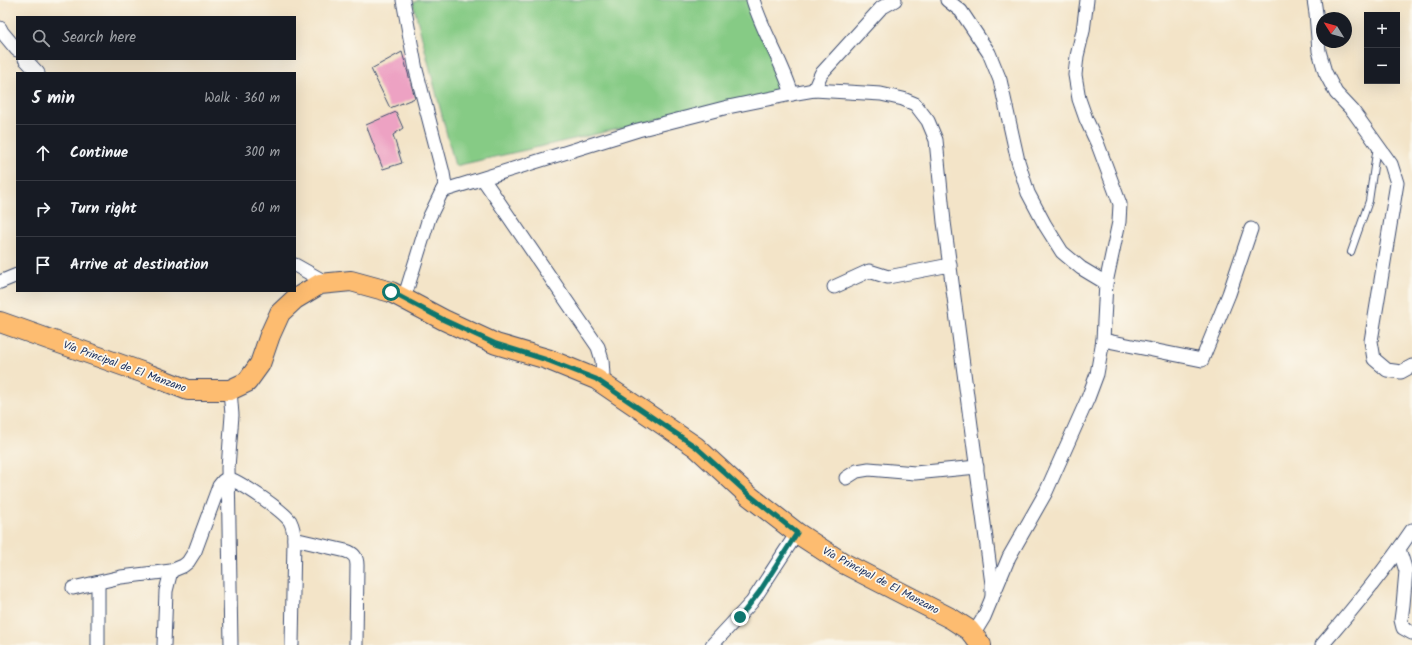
<!DOCTYPE html>
<meta charset="utf-8">
<style>
body{margin:0;font-family:Kalam,sans-serif;background:#242831;color:#f1f3f6}
.controls{position:absolute;right:12px;top:12px;display:grid;overflow:hidden;border-radius:0px;box-shadow:0 4px 16px #0002}
.controls button{width:36px;height:36px;display:grid;place-items:center;padding:0;border:0;border-bottom:1px solid #363941;background:#171b24;color:#f1f3f6;font:20px sans-serif}
.compass{position:absolute;left:1316px;top:12px;width:36px;height:36px;border-radius:50%;background:#171b24;box-shadow:0 4px 16px #0002;rotate:307deg}
.stop{position:absolute;width:12px;height:12px;margin:-9px;border:3px solid #0f766e;border-radius:50%;background:#fff}
.stop.end{background:#0f766e;border-color:#fff;box-shadow:0 1px 4px #0008}
.list{margin:0;padding:0;list-style:none}
h2{display:flex;justify-content:space-between;align-items:center;height:52px;margin:0;padding:0 16px;font-size:17px}
h2 small{font-size:13px;font-weight:400;color:#9ea1a6}
.list li{display:grid;grid-template-columns:26px 1fr auto;gap:12px;align-items:center;box-sizing:border-box;height:56px;padding:0 16px;border-top:1px solid #363941}
.list b{display:block;font-size:15px;white-space:nowrap}
.list em{font-size:13px;font-style:normal;color:#9ea1a6}
.icon{flex:none;width:22px;height:22px;fill:none;stroke:currentColor;stroke-width:2;stroke-linecap:round;stroke-linejoin:round}
.map{position:relative;flex:none;width:1412px;height:645px;overflow:hidden}
.search{position:absolute;background:#171b24;box-shadow:0 4px 16px #0002;left:16px;top:16px;width:280px;height:44px;display:flex;align-items:center;gap:10px;box-sizing:border-box;padding:0 14px;border-radius:0px;color:#9ea1a6;font-size:15px}
.panel{position:absolute;background:#171b24;box-shadow:0 4px 16px #0002;left:16px;top:72px;width:280px;height:220px;border-radius:0px}
.map>svg:first-child{display:block}
.green{fill:#86cb85;stroke:#507d72}
.building{fill:#eda2c3}
.lines{fill:none;stroke-linecap:round;stroke-linejoin:round}
.service-casing{stroke:#3b4a6e;stroke-width:8}
.minor-casing{stroke:#3b4a6e;stroke-width:15}
.primary-casing{stroke:#3b4a6e;stroke-width:22}
.service{stroke:#fff;stroke-width:6}
.minor{stroke:#fff;stroke-width:13}
.primary{stroke:#fdbc70;stroke-width:20}
.route{stroke:#0f766e;stroke-width:5}
.labels{text-anchor:middle;stroke-width:3.5;stroke-linejoin:round;paint-order:stroke}
.street-label{font-size:11px;fill:#1b2f5e;stroke:#fbf7ec}
</style>
<div class="map">
<svg width="1412" height="645" viewBox="0 0 1412 645">
<rect width="100%" height="100%" fill="#fbf7ec"/>
<filter id="ink" filterUnits="userSpaceOnUse"><feTurbulence type="fractalNoise" baseFrequency=".025" numOctaves="2"/><feDisplacementMap in="SourceGraphic" scale="8" xChannelSelector="R" yChannelSelector="G"/><feConvolveMatrix kernelMatrix="1 2 1 2 8 2 1 2 1" color-interpolation-filters="sRGB"/></filter>
<filter id="wash" filterUnits="userSpaceOnUse"><feTurbulence type="fractalNoise" baseFrequency=".012" numOctaves="4" result="noise"/><feDisplacementMap in="SourceGraphic" scale="16" xChannelSelector="R" yChannelSelector="G"/><feGaussianBlur stdDeviation="0.9" result="paint"/><feColorMatrix in="noise" values="0 0 0 0 0 0 0 0 0 0 0 0 0 0 0 0 0 1.4 0 .05"/><feComposite in="paint" operator="in"/></filter>
<g filter="url(#wash)">
<rect width="100%" height="100%" fill="#f3e4c8"/>
<!-- green -->
<path class="green" d="M 418,0 L 751,0 L 790,96 L 719,106 L 455,166 L 413,3 Z"/>
<g id="blocks">
<!-- building -->
<g class="building">
<path d="M 402,52 L 415,98 L 390,108 L 371,69 Z"/>
<path d="M 396,112 L 403,128 L 393,135 L 402,163 L 383,169 L 366,125 Z"/>
</g>
</g>
</g>
<g filter="url(#ink)">
<use href="#blocks" fill-opacity="0" stroke="#3b4a6e" stroke-width="1"/>
<g class="lines">
<!-- service casing -->
<g class="service-casing">
<path id="service" d="M 1351,252 L 1369,201 L 1377,146"/>
</g>
<!-- minor casing -->
<g class="minor-casing">
<g id="minor">
<path d="M 753,0 C 763,33 782,61 792,94"/>
<path d="M 947,0 L 961,11 L 989,53 L 1000,80 L 1018,161 L 1028,193 L 1045,225 L 1062,252 L 1081,268 L 1106,283"/>
<path d="M 1314,0 L 1316,13 L 1319,51 L 1325,72 L 1336,93 L 1353,111 L 1391,164 L 1397,183 L 1371,341 L 1374,359 L 1387,370 L 1401,372 L 1412,366"/>
<path d="M 0,28 L 2,32 L 17,50"/>
<path d="M 25,59 L 38,73"/>
<path d="M 814,90 L 821,74 L 881,8 L 895,0"/>
<path d="M 483,179 L 598,347 L 602,360 L 603,375 L 596,379"/>
<path d="M 442,191 L 638,130 L 728,107 L 792,94 L 814,90 L 881,94 L 903,99 L 915,104 L 928,121 L 936,140 L 944,222 L 992,584 L 992,599"/>
<path d="M 295,265 L 327,283"/>
<path d="M 0,282 L 17,275"/>
<path d="M 834,287 L 869,271 L 888,277 L 950,265"/>
<path d="M 394,293 L 400,296 L 407,289 L 429,218 L 445,185 L 443,173 L 416,70 L 403,0"/>
<path d="M 1103,340 L 1202,360 L 1229,294 L 1251,229"/>
<path d="M 230,390 L 232,415 L 228,468 L 231,645"/>
<path d="M 846,478 L 857,471 L 869,469 L 915,473 L 977,467"/>
<path d="M 294,539 L 346,551 C 353,553 357,557 357,565 L 356,645"/>
<path d="M 1399,549 L 1406,571 L 1403,605 L 1401,620 L 1403,628 L 1412,633"/>
<path d="M 98,583 L 98,645"/>
<path d="M 73,588 L 121,577 L 171,571 L 183,566 L 188,562 L 195,551 L 219,486 L 223,481 L 228,478 C 242,483 281,509 290,521 C 293,527 294,533 294,539 L 292,645"/>
<path d="M 973,635 L 984,617 L 1009,557 L 1046,492 L 1088,398 L 1097,374 L 1103,340 L 1106,283 L 1119,222 L 1120,204 L 1098,145 L 1086,119 L 1079,99 L 1075,75 L 1077,56 L 1083,31 L 1087,0"/>
<path d="M 164,645 L 166,591 L 171,571"/>
<path d="M 712,645 L 752,602 L 797,533"/>
<path d="M 1322,645 C 1354,608 1385,570 1412,530"/>
</g>
</g>
<!-- primary casing -->
<g class="primary-casing">
<path id="primary" d="M 0,322 L 150,375 L 188,390 L 230,390 L 247,382 L 260,364 L 270,335 L 280,313 L 295,299 L 320,284 L 351,281 L 391,292 L 444,320 L 496,344 L 547,359 L 596,379 L 696,447 L 748,495 L 797,533 L 843,563 L 952,619 L 969,630 L 981,645"/>
</g>
<!-- service -->
<use href="#service" class="service"/>
<!-- minor -->
<use href="#minor" class="minor"/>
<!-- primary -->
<use href="#primary" class="primary"/>
</g>
</g>
<g class="lines" filter="url(#ink)">
<!-- route -->
<path class="route" d="M 391,292 L 444,320 L 496,344 L 547,360 L 596,379 L 696,447 L 748,494 L 797,533 L 760,591 L 740,617"/>
</g>
<g class="labels">
<!-- street labels -->
<g class="street-label">
<text transform="translate(125 366) rotate(20)" y="4">Vía Principal de El Manzano</text>
<text transform="translate(881 580) rotate(28)" y="4">Vía Principal de El Manzano</text>
</g>
</g>
</svg>
<div class="controls">
<button>+</button>
<button>−</button>
</div>
<svg class="compass" viewBox="-18 -18 36 36"><path d="M0-13l5 13h-10z" fill="#e53935"/><path d="M0 13l5-13h-10z" fill="#9ea1a6"/></svg>
<div class="stop" style="left:391px;top:292px"></div>
<div class="stop end" style="left:740px;top:617px"></div>
<div class="search"><svg class="icon" aria-label="search" viewBox="0 0 24 24"><circle cx="10" cy="10" r="6"/><path d="M15 15l6 6"/></svg>Search here</div>
<section class="panel">
<h2>5 min<small>Walk · 360 m</small></h2>
<ul class="list">
<li><svg class="icon" aria-label="ahead" viewBox="0 0 24 24"><path d="M12 20V5M6 11l6-6 6 6"/></svg><div><b>Continue</b></div><em>300 m</em></li>
<li><svg class="icon" aria-label="right" viewBox="0 0 24 24"><path d="M7 20v-9h11M14 6l5 5-5 5"/></svg><div><b>Turn right</b></div><em>60 m</em></li>
<li><svg class="icon" aria-label="arrive" viewBox="0 0 24 24"><path d="M6 21V4h12l-3 4 3 4H6"/></svg><div><b>Arrive at destination</b></div></li>
</ul>
</section>
</div>
